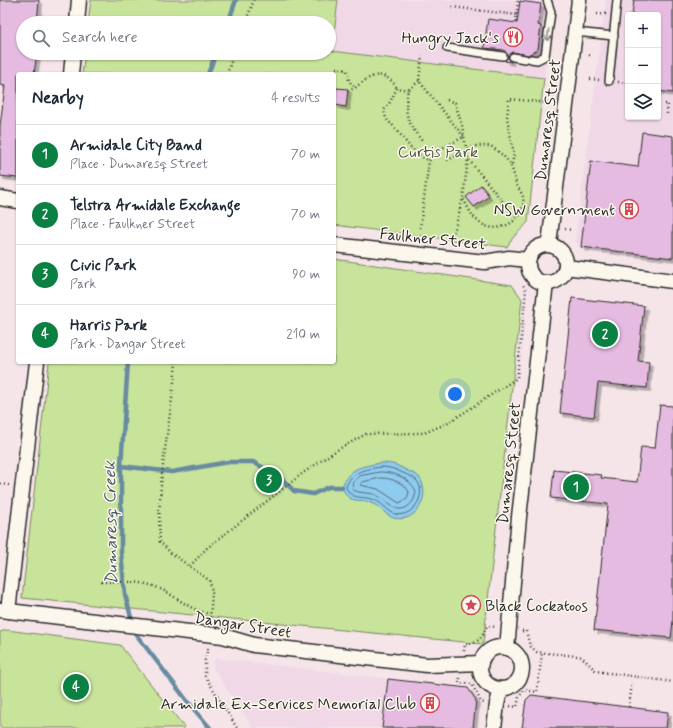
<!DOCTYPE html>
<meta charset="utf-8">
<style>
body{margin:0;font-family:Mynerve,sans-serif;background:#f6f6f7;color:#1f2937}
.controls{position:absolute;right:12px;top:12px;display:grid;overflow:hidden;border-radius:4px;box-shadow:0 1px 3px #0004}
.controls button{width:36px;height:36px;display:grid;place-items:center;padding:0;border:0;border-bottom:1px solid #e0e1e3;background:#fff;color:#1f2937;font:20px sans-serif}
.you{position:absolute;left:455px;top:394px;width:14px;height:14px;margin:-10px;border:3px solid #fff;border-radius:50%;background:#1a73e8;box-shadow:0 0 0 6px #1a73e833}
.badge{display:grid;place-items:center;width:26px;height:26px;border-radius:50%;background:#0b8043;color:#fff;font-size:13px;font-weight:700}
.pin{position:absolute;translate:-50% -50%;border:2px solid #fff;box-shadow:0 1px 4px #0006}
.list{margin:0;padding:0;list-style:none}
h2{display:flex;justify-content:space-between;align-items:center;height:52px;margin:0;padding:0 16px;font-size:17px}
h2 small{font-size:13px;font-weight:400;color:#747a83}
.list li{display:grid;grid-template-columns:26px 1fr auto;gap:12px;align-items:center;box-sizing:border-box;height:60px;padding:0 16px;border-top:1px solid #e0e1e3}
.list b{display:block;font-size:15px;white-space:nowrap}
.list p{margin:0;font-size:13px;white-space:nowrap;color:#747a83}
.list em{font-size:13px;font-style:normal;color:#747a83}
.icon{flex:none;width:22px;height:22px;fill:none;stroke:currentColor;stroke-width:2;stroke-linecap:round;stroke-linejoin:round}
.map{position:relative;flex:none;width:673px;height:728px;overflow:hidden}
.search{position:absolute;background:#fff;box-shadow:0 1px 3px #0004;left:16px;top:16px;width:320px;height:44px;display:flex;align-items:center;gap:10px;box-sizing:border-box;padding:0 14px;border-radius:22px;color:#747a83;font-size:15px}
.panel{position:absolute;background:#fff;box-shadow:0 1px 3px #0004;left:16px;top:72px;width:320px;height:292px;border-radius:4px}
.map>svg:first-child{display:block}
.built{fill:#f0d8e7;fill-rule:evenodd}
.green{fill:#c8e39a;stroke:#7a8762}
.water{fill:#8fcbef;stroke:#678ba1}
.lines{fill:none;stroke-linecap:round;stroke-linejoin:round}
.shore{stroke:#536b79;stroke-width:1}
.stream{stroke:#678ba1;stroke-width:4.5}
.building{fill:#e6bbe1;stroke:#2b2b2b;filter:url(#shadow)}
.lane-casing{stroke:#2b2b2b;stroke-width:10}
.street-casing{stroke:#2b2b2b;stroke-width:17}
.path{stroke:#2b2b2b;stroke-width:2.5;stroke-dasharray:1 3;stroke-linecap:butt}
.lane{stroke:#fbf7ec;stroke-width:7}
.street{stroke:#fbf7ec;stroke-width:14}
.oneway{stroke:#93918c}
.labels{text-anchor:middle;stroke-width:3;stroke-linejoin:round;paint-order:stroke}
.poi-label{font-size:16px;fill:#2b2b2b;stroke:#fbf7ec;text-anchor:end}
.street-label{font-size:16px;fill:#2b2b2b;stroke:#fbf7ec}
.park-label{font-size:16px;fill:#525947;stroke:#fbf7ec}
.water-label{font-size:17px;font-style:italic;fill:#495b66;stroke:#fbf7ec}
</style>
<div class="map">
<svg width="673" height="728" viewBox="0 0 673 728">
<defs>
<filter id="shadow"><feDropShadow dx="3.5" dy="3.5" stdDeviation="0" flood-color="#0004"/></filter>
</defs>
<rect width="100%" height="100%" fill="#f5e5e9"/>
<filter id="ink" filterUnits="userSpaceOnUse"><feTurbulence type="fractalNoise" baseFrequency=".025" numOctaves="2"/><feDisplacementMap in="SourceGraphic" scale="8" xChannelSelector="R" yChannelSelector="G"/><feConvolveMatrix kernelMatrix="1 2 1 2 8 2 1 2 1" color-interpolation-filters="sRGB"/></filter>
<g filter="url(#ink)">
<!-- built -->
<g class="built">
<path d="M 338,0 L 554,0 L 544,78 L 331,51 Z"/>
<path d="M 606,0 L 673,0 L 673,258 L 581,247 L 575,241 ZM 628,15 L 658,15 L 658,117 L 628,117 Z"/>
<path d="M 215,658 L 468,688 L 476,700 L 473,728 L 253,728 L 213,668 Z"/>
</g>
<!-- green -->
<g class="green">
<path d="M 91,0 L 338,0 L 332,51 L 544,78 L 528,222 C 519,233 514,234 507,247 L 334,225 L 334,74 L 82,74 L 85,53 L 329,53 L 329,23 L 88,23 Z"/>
<path d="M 334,259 L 512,285 L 522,299 L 483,644 L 22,598 L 49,362 L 334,362 Z"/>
<path d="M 7,630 L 120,645 L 185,728 L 0,728 L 0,632 Z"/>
</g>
<!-- water -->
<path class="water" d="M 380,463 C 392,463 395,464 406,470 C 410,472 416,474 419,477 C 432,495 417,524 394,518 C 386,516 380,506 371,503 C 357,497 350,506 342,487 C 349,467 361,467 380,463 Z"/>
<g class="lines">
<!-- shore -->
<g class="shore">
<path d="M 380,467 C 390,467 395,469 403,473 C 407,475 412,476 415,479 C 429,491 414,519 395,514 C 387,511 381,501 372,499 C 361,496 351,500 346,487 C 351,471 365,470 380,467 Z"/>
<path d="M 380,472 C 394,472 410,478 416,491 C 415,498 413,503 407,507 C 394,515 385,497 373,494 C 366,492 359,494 352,489 L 353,482 L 360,476 Z"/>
<path d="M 381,478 C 391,478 405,483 409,492 L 407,499 L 399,503 L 378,489 L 360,485 L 363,482 Z"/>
</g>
<!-- stream -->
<g class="stream">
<path d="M 228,23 L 236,0"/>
<path d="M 208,74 L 216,53"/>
<path d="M 128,362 L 121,466 L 121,553 L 125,594 L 135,633 L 188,702 L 210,728"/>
<path d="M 121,466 L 172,472 L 228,462 L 253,462 L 280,477 L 294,491 L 313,494 L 329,487 L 342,487"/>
</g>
</g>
<!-- building -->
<g class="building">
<path d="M 0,0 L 39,0 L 37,23 L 23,23 L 23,53 L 37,53 L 34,74 L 18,74 L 18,178 L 0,176 L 0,126 L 5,86 L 0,85 Z"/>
<path d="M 634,0 L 673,0 L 673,93 L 658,91 L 658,15 L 632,15 Z"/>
<path d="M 520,1 L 541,4 L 538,25 L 541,26 L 538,49 L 528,55 L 512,52 L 508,57 L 511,62 L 505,61 L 508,56 L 504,50 L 484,48 L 488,19 L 517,23 Z"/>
<path d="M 336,88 L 348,89 L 346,107 L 335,105 Z"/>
<path d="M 642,132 L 673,136 L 673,258 L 581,247 L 591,161 L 638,167 Z"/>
<path d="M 481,185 L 489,196 L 474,207 L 466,197 Z"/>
<path d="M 572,298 L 644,306 L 638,361 L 649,362 L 647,388 L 598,383 L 594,417 L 560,413 Z"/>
<path d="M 660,405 L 673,406 L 673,621 L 671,638 L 594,630 L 608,504 L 551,498 L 554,470 L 602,475 L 601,478 L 637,482 L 641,447 L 655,448 Z"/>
<path d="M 388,679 L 468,688 L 476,700 L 473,728 L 382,728 Z"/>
<path d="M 531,695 L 668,712 L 666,728 L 522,728 L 526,700 Z"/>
</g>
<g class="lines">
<!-- lane casing -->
<g class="lane-casing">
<g id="lane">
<path d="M 575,32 L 614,36"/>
<path d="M 447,48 L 503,56"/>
<path d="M 513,57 L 525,59"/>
<path d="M 531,59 L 537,60 L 545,56 L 551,12 L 547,0"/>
<path d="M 609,81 L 617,0"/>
</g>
</g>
<!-- street casing -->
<g class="street-casing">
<g id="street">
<path d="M 77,23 L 79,0"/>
<path d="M 71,74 L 73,53"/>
<path d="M 0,198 L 18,201"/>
<path d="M 549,244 L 579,0"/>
<circle cx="547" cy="264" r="19"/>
<path d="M 334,245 L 485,262 L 509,258 L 528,260"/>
<path d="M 566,267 L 673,281"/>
<path d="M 0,610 L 223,636 L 254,645 L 427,665 L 481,663"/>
<path d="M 8,611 L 37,362"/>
<circle cx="501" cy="668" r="21"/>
<path d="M 507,648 L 519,517 L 546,283"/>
<path d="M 494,728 L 497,704 L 501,689"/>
</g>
</g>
<!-- path -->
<g class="path">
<path d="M 452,7 L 517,15"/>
<path d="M 597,14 L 606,14"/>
<path d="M 630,15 L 632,13"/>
<path d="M 516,22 L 518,0"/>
<path d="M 245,23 L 254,0"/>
<path d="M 589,55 L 592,56"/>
<path d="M 336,68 L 347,70 L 349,81 L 355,88 C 370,75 384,68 397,88 L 408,90"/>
<path d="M 227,74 L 234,53"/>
<path d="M 590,79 L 599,80"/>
<path d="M 419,81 L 408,90 C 403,114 408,124 423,142"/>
<path d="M 618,82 L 628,83"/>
<path d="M 397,88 L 389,104 L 384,110 C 386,122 388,120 395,128 C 409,144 409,150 429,161"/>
<path d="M 348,91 L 355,88"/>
<path d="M 447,100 L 455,103 L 462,125 L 468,159 L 463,198 L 454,232"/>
<path d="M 665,104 L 668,104 L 667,114"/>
<path d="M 447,160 L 461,154 L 475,146 L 491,146 C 509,160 511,162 516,183 C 517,188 522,192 523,197 C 527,217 504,233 486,226 C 474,222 468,208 463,198"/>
<path d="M 469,160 L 516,218"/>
<path d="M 512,164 L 514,154 L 507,118 L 509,99 L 550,103"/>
<path d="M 420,228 L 429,161 L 436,151 L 464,137 L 419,81 L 422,56"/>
<path d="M 565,229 L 572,230"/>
<path d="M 176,362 C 171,422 156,483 160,542 L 171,553 L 210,581 L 212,593 L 210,621"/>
<path d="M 0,484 L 9,485"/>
<path d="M 190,566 L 207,548 L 303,473 L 337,450 L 366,434 L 424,433 L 448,423 L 517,378 L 526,290 L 522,283"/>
<path d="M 101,582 C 119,582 138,580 156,587 C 176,595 186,609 210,614"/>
<path d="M 522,631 L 526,631 L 530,646 L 537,652 L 578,656 L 582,657 L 596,671 L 673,682"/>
<path d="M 208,648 L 205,660 L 205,676 L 237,728"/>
<path d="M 464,651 L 465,644 C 479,644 482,637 487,626 L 496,627"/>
<path d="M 460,678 L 459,683 L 472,684 L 481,702 L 484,703"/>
<path d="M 510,706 L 517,707 L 519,697 L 524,690 L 537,692 L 542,653"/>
<path d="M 629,707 L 632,683"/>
</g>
<!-- lane -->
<use href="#lane" class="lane"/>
<!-- street -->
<use href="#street" class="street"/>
</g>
<!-- one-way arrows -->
<defs><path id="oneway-shaft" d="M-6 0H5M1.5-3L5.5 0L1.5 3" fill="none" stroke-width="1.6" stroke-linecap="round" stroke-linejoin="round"/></defs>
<use class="oneway" href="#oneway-shaft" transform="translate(548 35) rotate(97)"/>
</g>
<!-- icons -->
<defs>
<g id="restaurant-ring" transform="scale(1)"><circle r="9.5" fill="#fbf7ec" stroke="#d1495b" stroke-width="1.5"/><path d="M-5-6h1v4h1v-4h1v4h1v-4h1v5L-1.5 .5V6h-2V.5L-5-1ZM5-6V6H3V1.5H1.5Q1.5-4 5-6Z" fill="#d1495b"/></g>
<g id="building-ring" transform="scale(1)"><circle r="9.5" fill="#fbf7ec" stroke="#d1495b" stroke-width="1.5"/><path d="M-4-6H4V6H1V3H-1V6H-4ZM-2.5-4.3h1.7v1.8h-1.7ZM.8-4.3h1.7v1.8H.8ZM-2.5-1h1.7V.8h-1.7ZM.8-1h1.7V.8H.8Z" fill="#d1495b"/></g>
<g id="sight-ring" transform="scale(1)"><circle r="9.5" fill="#fbf7ec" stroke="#d1495b" stroke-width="1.5"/><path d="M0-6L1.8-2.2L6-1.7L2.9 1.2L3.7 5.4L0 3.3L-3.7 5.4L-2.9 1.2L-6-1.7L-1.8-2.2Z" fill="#d1495b"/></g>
</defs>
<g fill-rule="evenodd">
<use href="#restaurant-ring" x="513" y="37"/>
<use href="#building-ring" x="629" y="209"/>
<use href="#sight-ring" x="471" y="605"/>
<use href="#building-ring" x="430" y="703"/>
</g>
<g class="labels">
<!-- poi labels -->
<g class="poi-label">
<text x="499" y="43">Hungry Jack's</text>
<text x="615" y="215">NSW Government</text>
<text x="485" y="611" text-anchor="start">Black Cockatoos</text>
<text x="416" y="709">Armidale Ex-Services Memorial Club</text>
</g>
<!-- street labels -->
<g class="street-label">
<text transform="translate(547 120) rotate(-83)" y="6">Dumaresq Street</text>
<text transform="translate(433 238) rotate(6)" y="6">Faulkner Street</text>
<text transform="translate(508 463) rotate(-84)" y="6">Dumaresq Street</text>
<text transform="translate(243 624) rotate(9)" y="6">Dangar Street</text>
</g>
<!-- park labels -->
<g class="park-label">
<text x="438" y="157">Curtis Park</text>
</g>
<!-- water labels -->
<g class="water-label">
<text transform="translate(110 523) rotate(-91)" y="6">Dumaresq Creek</text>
</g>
</g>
</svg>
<div class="controls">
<button>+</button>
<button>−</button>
<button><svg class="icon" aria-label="layers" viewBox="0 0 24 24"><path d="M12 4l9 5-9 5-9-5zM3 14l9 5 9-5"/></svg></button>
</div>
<div class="you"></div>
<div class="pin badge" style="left:576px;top:487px">1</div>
<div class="pin badge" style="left:605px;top:334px">2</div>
<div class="pin badge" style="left:269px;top:480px">3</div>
<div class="pin badge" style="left:76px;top:687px">4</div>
<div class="search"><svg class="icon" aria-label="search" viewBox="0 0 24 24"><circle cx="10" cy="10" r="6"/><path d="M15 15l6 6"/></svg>Search here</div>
<section class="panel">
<h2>Nearby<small>4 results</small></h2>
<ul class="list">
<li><span class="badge">1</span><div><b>Armidale City Band</b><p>Place · Dumaresq Street</p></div><em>70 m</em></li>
<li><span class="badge">2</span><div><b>Telstra Armidale Exchange</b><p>Place · Faulkner Street</p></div><em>70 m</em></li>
<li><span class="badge">3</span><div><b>Civic Park</b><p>Park</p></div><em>90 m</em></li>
<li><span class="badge">4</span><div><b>Harris Park</b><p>Park · Dangar Street</p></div><em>210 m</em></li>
</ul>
</section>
</div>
